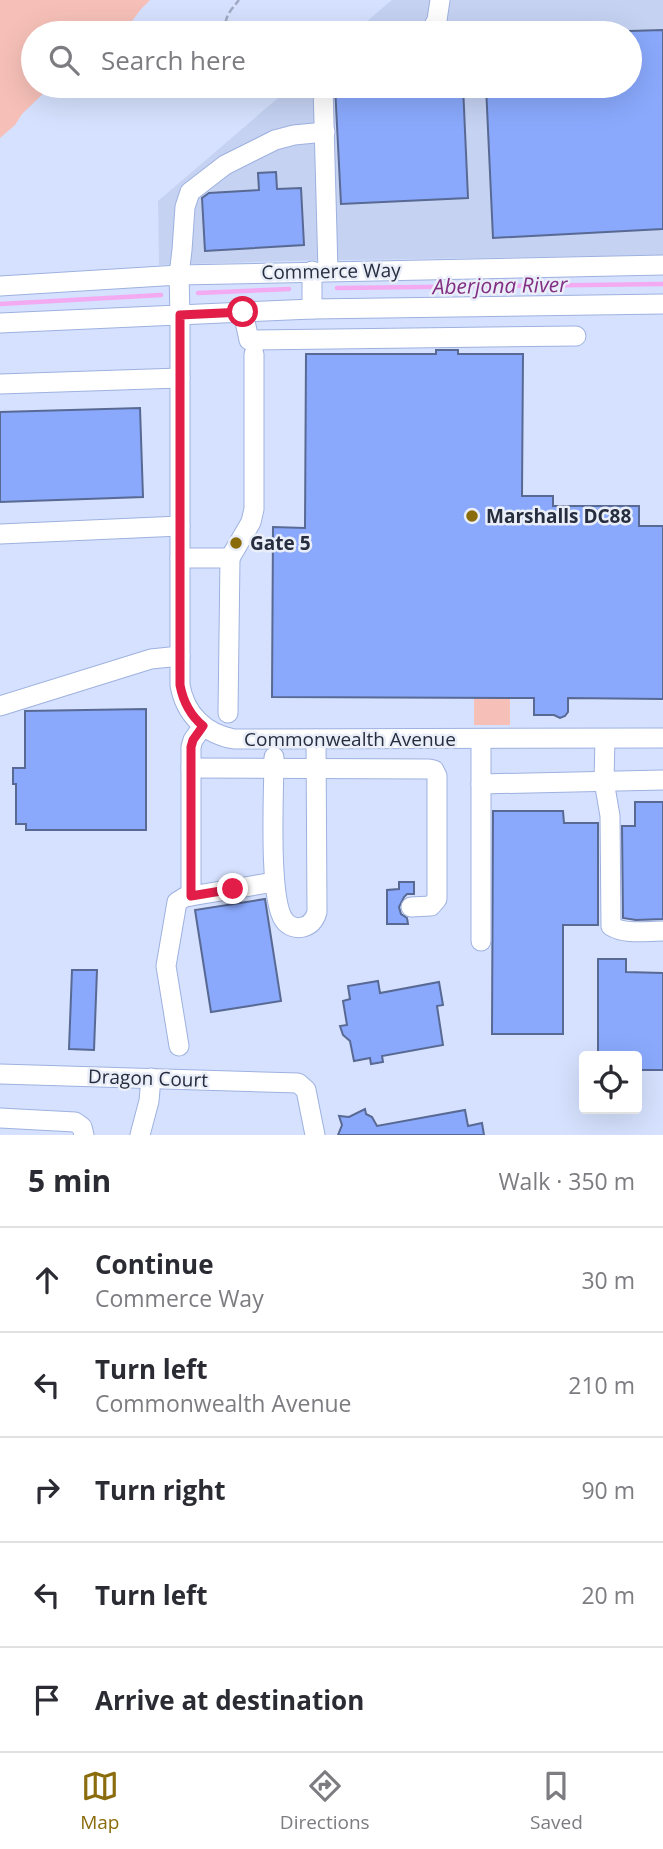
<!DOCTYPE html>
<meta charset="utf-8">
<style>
body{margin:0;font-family:"Open Sans",sans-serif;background:#f2f2f3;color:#2b2b33}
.controls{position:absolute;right:21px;bottom:21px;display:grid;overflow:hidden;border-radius:7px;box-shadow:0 7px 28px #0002}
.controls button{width:63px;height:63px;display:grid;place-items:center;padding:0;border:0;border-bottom:2px solid #e1e1e2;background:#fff;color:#2b2b33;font:35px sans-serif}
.stop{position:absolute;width:21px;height:21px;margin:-16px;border:5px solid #e11d48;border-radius:50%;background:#fff}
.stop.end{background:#e11d48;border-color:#fff;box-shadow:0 2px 7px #0008}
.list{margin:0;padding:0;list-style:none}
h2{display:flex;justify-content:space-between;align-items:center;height:91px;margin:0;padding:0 28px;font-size:30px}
h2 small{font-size:23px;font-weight:400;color:#7c7c81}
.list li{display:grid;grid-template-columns:46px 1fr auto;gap:21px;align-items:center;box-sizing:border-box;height:105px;padding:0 28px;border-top:2px solid #e1e1e2}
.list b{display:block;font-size:26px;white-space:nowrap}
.list p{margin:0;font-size:23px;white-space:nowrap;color:#7c7c81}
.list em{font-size:23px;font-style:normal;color:#7c7c81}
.icon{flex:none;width:38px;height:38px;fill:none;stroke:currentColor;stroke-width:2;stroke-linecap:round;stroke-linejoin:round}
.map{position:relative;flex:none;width:663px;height:1135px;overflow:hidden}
.search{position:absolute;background:#fff;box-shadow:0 7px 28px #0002;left:21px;right:21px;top:21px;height:77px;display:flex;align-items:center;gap:18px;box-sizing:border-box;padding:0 24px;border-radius:38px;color:#7c7c81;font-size:26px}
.sheet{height:616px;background:#fff}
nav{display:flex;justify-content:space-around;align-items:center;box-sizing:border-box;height:98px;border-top:2px solid #e1e1e2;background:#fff;font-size:19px;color:#7c7c81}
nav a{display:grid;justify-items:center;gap:4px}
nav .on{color:#8b6c0c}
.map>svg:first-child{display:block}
.built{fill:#c5d2f2}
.green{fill:#f6c0b8}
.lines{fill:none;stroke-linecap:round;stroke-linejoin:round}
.stream{stroke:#f3aaf1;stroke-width:4.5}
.building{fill:#8aa9fc;stroke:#586993;stroke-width:2}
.minor-casing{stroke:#9eb1df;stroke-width:21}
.path{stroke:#9fa9c3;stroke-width:2.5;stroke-dasharray:7 3.5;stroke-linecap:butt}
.minor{stroke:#fff;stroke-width:19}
.route{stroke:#e11d48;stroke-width:9}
.poi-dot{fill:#8b6c0c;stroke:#eaeef8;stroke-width:2.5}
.labels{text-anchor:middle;stroke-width:5;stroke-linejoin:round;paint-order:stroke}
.street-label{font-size:19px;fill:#262d3f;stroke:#eaeef8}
.poi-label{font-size:19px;font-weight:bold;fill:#262d3f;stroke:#eaeef8;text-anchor:start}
.water-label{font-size:21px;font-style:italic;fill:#822f83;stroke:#eaeef8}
</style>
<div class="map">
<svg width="663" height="1135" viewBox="0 0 663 1135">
<rect width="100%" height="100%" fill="#d5e1fe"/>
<!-- built -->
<path class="built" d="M 392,0 L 663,0 L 663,255 L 285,261 L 159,265 L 158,201 L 292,86 L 630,86 L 630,33 L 353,33 Z"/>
<!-- green -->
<g class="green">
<path d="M 0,0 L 150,0 L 141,9 L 123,33 L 33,33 L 33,86 L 51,86 L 22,114 L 15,125 L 0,138 Z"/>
<rect x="474" y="698" width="36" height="27"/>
</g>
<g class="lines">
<!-- stream -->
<g class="stream">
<path d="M 337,288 L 663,284"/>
<path d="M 198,293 L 289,289"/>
<path d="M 0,304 L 161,295"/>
</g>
</g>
<!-- building -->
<g class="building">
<path d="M 663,30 L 663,229 L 493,238 L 486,86 L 630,86 L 630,31 Z"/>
<path d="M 335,86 L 463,86 L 468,198 L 341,204 Z"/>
<path d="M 276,172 L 277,189 L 301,188 L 304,245 L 205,251 L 202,198 L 209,193 L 259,190 L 258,173 Z"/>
<path d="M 436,350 L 458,350 L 458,354 L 523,354 L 522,496 L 553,496 L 553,506 L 639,506 L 639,526 L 663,526 L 663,699 L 568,698 L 568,712 L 565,716 L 560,718 L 554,715 L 534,715 L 534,698 L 272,697 L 273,527 L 305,528 L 306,354 L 436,354 Z"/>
<path d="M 140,408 L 143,497 L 0,502 L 0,412 Z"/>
<path d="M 146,709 L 146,830 L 26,830 L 26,824 L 16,824 L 16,784 L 13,784 L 13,768 L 25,768 L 25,711 Z"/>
<path d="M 635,802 L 663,802 L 663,919 L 636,920 L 623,918 L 622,826 L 635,826 Z"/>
<path d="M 493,811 L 563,811 L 564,823 L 598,823 L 598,925 L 563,925 L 563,1034 L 492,1034 Z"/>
<path d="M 399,882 L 414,882 L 414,894 L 407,894 L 404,897 L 399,907 L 401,914 L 407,918 L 408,924 L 387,924 L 387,890 L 399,889 Z"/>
<path d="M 265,899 L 281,1001 L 211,1012 L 195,910 Z"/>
<path d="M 598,959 L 626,959 L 626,972 L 663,973 L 663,1070 L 637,1070 L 637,1056 L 598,1056 Z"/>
<path d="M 72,970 L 97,970 L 94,1050 L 69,1049 Z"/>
<path d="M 378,981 L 380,993 L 439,982 L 443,1005 L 437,1006 L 443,1045 L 382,1056 L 383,1062 L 371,1064 L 370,1058 L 354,1061 L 350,1041 L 343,1035 L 340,1026 L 347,1025 L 343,1001 L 350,999 L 348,986 Z"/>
<path d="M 365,1109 L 366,1114 L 372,1117 L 377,1126 L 465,1110 L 468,1126 L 482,1123 L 484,1135 L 338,1135 L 342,1125 L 339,1116 L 349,1117 Z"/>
</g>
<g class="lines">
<!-- minor casing -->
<g class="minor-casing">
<g id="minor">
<path d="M 430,33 L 437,20 L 440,0"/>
<path d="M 323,86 L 328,271"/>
<path d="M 325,132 L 294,135 L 275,140 L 225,165 L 190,192 L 185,207 L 182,250 L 179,275 L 180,315 L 180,685 C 185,714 205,734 234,739 L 663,738"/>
<path d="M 0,286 L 179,275 L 663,265"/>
<path d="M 312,309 L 312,271"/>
<path d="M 243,312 L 249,340 L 576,336"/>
<path d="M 0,323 L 312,309 L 663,304"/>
<path d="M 0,384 L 180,378"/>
<path d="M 0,534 L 180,526"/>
<path d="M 180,558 L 230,558 L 228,713"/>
<path d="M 230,558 L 251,522 L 254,509 L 254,354"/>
<path d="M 0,706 L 151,659 L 180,656"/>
<path d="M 481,739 L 481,784 L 663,780"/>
<path d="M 605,739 L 604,781 L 610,816 L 611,926 C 625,935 647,931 663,931"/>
<path d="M 274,757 C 274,789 268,898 284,920 C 288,926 296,929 303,927 C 311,925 315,919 317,912 L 316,739"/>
<path d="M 191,768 L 429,769 L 434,770 L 437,776 L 437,899 L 431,906 L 411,907"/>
<path d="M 481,784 L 481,941"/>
<path d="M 191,896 L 191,747 L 193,740 L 203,726"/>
<path d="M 179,1046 L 166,966 L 177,902 L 185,897 L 274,882"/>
<path d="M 0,1074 L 298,1083 L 306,1090 L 315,1135"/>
<path d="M 0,1118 L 75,1122 L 82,1127 L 84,1135"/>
<path d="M 140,1135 L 149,1101 L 151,1078"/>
</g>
</g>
<!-- path -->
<g class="path">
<path d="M 226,33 C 223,18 230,11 239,0"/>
<path d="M 285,86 L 302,94 L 308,94"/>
</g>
<!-- minor -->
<use href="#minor" class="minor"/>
</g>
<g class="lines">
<!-- route -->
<path class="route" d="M 233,889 L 191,896 L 191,747 L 193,740 L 203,726 C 190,715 183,701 180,685 L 180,315 L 243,312"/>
</g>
<!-- markers -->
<g class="poi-dot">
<circle cx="472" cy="516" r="7"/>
<circle cx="236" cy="543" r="7"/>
</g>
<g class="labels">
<!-- street labels -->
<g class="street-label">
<text transform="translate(331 271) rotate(-1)" y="7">Commerce Way</text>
<text x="350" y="746">Commonwealth Avenue</text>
<text transform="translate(148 1078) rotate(2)" y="7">Dragon Court</text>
</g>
<!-- poi labels -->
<g class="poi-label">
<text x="486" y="523">Marshalls DC88</text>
<text x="250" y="550">Gate 5</text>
</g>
<!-- water labels -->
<g class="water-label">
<text transform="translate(500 286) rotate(-1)" y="7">Aberjona River</text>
</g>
</g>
</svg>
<div class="controls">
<button><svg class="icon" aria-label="locate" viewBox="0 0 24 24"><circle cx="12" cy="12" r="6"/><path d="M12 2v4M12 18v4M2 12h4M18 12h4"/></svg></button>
</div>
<div class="stop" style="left:243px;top:312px"></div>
<div class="stop end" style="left:233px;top:889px"></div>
<div class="search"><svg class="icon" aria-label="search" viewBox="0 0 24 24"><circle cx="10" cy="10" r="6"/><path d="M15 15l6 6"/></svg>Search here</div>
</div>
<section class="sheet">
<h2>5 min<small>Walk · 350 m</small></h2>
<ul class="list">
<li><svg class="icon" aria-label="ahead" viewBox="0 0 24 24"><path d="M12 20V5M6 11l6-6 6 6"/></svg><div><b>Continue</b><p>Commerce Way</p></div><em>30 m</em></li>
<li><svg class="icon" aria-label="left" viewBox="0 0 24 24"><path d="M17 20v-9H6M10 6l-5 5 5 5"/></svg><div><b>Turn left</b><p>Commonwealth Avenue</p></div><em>210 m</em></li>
<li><svg class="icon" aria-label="right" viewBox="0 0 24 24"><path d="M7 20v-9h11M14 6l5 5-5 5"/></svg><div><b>Turn right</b></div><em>90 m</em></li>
<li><svg class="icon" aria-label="left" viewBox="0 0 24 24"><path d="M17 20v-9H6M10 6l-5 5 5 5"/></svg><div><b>Turn left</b></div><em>20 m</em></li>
<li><svg class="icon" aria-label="arrive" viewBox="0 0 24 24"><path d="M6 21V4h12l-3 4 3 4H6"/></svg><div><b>Arrive at destination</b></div></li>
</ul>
</section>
<nav>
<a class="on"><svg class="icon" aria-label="map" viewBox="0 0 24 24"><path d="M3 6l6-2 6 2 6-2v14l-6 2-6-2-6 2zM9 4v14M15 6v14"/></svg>Map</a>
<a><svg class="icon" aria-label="directions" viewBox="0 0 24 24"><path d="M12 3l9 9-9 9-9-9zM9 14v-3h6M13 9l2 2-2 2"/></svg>Directions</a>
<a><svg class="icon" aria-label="saved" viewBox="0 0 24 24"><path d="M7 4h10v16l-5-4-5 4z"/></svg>Saved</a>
</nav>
